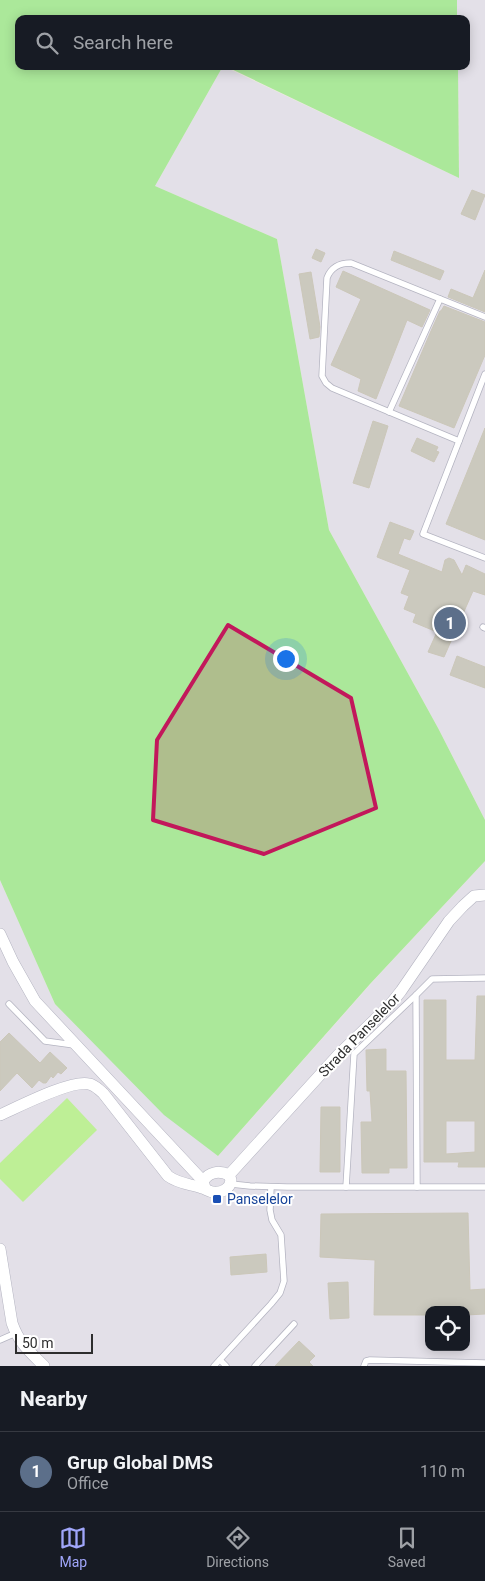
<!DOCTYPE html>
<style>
body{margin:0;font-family:Roboto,sans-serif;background:#20242c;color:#f1f3f6}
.controls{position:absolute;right:15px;bottom:15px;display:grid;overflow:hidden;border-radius:10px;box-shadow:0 2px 12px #0003}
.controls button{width:45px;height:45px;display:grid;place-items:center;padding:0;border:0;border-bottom:1px solid #363941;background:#171b24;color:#f1f3f6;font:25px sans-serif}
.scale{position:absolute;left:15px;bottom:12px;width:78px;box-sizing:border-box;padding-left:5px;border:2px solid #2e2e2e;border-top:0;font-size:14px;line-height:18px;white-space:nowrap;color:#2e2e2e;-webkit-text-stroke:4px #fff;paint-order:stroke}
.you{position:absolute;left:285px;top:658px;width:18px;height:18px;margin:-12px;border:4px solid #fff;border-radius:50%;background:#1a73e8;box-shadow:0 0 0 8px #1a73e833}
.badge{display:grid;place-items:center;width:32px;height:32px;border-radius:50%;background:#a0a6fa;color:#fff;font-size:16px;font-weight:700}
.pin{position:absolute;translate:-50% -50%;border:2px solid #fff;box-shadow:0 1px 5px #0006}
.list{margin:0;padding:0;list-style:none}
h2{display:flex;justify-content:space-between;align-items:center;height:65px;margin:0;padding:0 20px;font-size:21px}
h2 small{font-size:16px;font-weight:400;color:#9ea1a6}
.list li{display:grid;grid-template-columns:32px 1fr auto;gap:15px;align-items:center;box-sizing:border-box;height:80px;padding:0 20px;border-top:1px solid #363941}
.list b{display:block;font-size:19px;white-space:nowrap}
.list p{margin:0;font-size:16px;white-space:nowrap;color:#9ea1a6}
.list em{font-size:16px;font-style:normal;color:#9ea1a6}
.icon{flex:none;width:28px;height:28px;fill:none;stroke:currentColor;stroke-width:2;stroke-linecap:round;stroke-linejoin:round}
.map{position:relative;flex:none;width:485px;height:1366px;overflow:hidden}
.search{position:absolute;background:#171b24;box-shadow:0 2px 12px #0003;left:15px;right:15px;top:15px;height:55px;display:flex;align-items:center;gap:12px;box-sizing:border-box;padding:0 18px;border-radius:10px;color:#9ea1a6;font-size:19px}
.sheet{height:145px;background:#171b24}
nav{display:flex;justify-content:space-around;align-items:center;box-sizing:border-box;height:70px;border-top:1px solid #363941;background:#171b24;font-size:14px;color:#9ea1a6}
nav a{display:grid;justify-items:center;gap:2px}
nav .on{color:#a0a6fa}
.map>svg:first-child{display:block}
.industrial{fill:#e3e0e8;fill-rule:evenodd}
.green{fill:#abe89a}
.pitch{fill:#beef96}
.building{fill:#cbc9be;stroke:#cbc7b9;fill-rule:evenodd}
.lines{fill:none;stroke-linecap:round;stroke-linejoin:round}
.service-casing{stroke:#b4b4c1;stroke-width:7}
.minor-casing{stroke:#b4b4c1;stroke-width:12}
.service{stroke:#fff;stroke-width:5.5}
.minor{stroke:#fff;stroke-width:11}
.marked{fill:#c2185b;fill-opacity:0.2;stroke:#c2185b;stroke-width:4;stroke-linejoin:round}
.transit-dot{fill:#1a4fb4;stroke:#fff;stroke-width:2}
.labels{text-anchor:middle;stroke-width:4;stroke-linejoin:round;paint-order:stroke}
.street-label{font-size:14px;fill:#2e2e2e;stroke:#fff}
.transit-label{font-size:14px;fill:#164399;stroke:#fff;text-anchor:start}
</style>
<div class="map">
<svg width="485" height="1366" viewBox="0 0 485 1366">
<rect width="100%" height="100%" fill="#efebe0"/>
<!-- industrial -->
<g class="industrial">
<path d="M 457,0 L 485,0 L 485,820 L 438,728 L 329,530 L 277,239 L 155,186 L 223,66 L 459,178 L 458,66 L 466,66 L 466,19 L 457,19 Z"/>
<path d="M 485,861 L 485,1366 L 0,1366 L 0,880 L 55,1004 L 218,1156 L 374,980 ZM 429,1310 L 466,1310 L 466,1347 L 429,1347 Z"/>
</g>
<!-- green -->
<g class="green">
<path d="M 0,0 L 457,0 L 457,19 L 19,19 L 19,66 L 223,66 L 155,186 L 277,239 L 329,530 L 438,728 L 485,820 L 485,861 L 370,984 L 218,1156 L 164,1115 L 55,1004 L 0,880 Z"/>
<path d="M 225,66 L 458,66 L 459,178 Z"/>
</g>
<!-- pitch -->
<path class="pitch" d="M 67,1098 L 97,1130 L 23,1202 L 0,1179 L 0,1163 Z"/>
<!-- building -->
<g class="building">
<path d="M 472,190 L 485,195 L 475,220 L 461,214 Z"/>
<path d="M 316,249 L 325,253 L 321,262 L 312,258 Z"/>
<path d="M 394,251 L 444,271 L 440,280 L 391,260 Z"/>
<path d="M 485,270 L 485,312 L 448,297 L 451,289 L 473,298 Z"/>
<path d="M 343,271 L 430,310 L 422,327 L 407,320 L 376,399 L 358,391 L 361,379 L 331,365 L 361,299 L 336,287 Z"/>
<path d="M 311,272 L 320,327 L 319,337 L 310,339 L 299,274 Z"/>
<path d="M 444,306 L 485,322 L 485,355 L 454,428 L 399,406 L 431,331 L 440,311 L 441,311 Z"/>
<path d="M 373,421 L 388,426 L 369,488 L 353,483 Z"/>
<path d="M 485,428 L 485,540 L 446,524 Z"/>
<path d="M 417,438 L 438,447 L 436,451 L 439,452 L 434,462 L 411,451 Z"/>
<path d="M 390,522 L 414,531 L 410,540 L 404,538 L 398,554 L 442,572 L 445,560 L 449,558 L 454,560 L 462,575 L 466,565 L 485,574 L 485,595 L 473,591 L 444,657 L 428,652 L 437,632 L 413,622 L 416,614 L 404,609 L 409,596 L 401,593 L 410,570 L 377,557 Z"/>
<path d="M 457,656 L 485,667 L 485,688 L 450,675 Z"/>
<path d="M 477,996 L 485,996 L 485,1167 L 458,1167 L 459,1162 L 424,1162 L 424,1000 L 446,1000 L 446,1060 L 475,1060 ZM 446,1121 L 475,1121 L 475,1152 L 446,1154 Z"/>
<path d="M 9,1033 L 40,1063 L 50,1052 L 67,1068 L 61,1074 L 58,1072 L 53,1078 L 51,1076 L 46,1083 L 43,1083 L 39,1080 L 32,1088 L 17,1073 L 0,1091 L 0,1042 Z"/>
<path d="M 386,1049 L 386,1071 L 406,1071 L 407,1168 L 389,1168 L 389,1173 L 362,1173 L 361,1122 L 372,1122 L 370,1091 L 367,1091 L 366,1050 Z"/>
<path d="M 321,1107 L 340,1107 L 340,1172 L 320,1172 Z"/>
<path d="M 468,1213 L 470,1290 L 485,1289 L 485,1314 L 466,1315 L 466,1310 L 429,1310 L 429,1315 L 374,1315 L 375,1260 L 320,1257 L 321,1214 Z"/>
<path d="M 266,1254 L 267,1272 L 231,1275 L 230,1257 Z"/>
<path d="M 348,1282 L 349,1318 L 330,1319 L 328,1283 Z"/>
<path d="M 299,1341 L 315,1356 L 309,1362 L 313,1366 L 275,1366 Z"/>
</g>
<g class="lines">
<!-- service casing -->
<g class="service-casing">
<g id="service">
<path d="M 485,374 L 423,534 L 485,558"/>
<path d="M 389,412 L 440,299"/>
<path d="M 459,441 L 332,388 L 326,383 L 322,376 L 327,278 C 331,267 339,263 351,263 L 485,317"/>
<path d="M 483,627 L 485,628"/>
<path d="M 9,1004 L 45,1041 L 74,1045"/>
<path d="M 231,1184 L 250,1186 L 287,1187 L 485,1187"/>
<path d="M 346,1187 L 354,1054 L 416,995"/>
<path d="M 417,1187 L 416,995 L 432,979 L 485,978"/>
<path d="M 0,1340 L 16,1333"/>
<path d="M 220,1360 L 226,1366"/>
<path d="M 214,1366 L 271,1304 L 280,1293 L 284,1281 L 281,1235 L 272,1220 L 270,1210 L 271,1187"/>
<path d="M 255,1366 L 294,1324"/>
<path d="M 364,1366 L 366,1361 L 370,1360 L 485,1363"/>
</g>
</g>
<!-- minor casing -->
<g class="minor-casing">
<g id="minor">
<path d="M 0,934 L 13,962 L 35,1001 L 203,1181 L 205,1188"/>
<path d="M 0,1115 C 18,1107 72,1079 89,1084 C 95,1085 98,1089 103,1093 L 168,1176 C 179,1184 190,1184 202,1188 C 206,1189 209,1192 213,1192 C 222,1193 230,1189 231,1180 L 229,1175"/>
<path d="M 229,1175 L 339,1054 L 389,1006 L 401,991 L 449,921 L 463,906 L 474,896 L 485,895"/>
<path d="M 203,1181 C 209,1172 219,1170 229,1175"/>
<path d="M 0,1249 L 12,1323 C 19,1343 29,1351 44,1366"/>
</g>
</g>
<!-- service -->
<use href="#service" class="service"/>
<!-- minor -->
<use href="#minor" class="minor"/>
</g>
<!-- marked area -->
<path class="marked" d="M 228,625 L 351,698 L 376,808 L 264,854 L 153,820 L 157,740 Z"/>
<!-- markers -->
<rect class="transit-dot" x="212" y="1194" width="10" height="10" rx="2.5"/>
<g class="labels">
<!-- street labels -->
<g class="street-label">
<text transform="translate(359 1035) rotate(-46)" y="5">Strada Panselelor</text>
</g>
<!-- transit labels -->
<g class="transit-label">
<text x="227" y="1204">Panselelor</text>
</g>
</g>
</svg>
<div class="controls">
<button><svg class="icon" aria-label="locate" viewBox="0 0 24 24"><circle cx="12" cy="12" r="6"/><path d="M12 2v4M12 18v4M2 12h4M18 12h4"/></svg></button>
</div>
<div class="scale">50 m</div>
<div class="you"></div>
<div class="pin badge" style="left:450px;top:623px;background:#5c6f8a">1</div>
<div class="search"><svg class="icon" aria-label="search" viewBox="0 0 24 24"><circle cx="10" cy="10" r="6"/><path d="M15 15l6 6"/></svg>Search here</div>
</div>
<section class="sheet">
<h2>Nearby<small></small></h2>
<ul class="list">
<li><span class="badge" style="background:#5c6f8a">1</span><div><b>Grup Global DMS</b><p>Office</p></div><em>110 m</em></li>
</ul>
</section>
<nav>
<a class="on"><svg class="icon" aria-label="map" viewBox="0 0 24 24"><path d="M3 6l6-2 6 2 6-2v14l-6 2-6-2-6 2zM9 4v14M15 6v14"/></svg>Map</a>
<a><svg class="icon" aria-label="directions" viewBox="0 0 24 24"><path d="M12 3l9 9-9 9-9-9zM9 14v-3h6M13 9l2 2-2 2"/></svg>Directions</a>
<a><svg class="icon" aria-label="saved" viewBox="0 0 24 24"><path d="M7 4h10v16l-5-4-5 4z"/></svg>Saved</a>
</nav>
